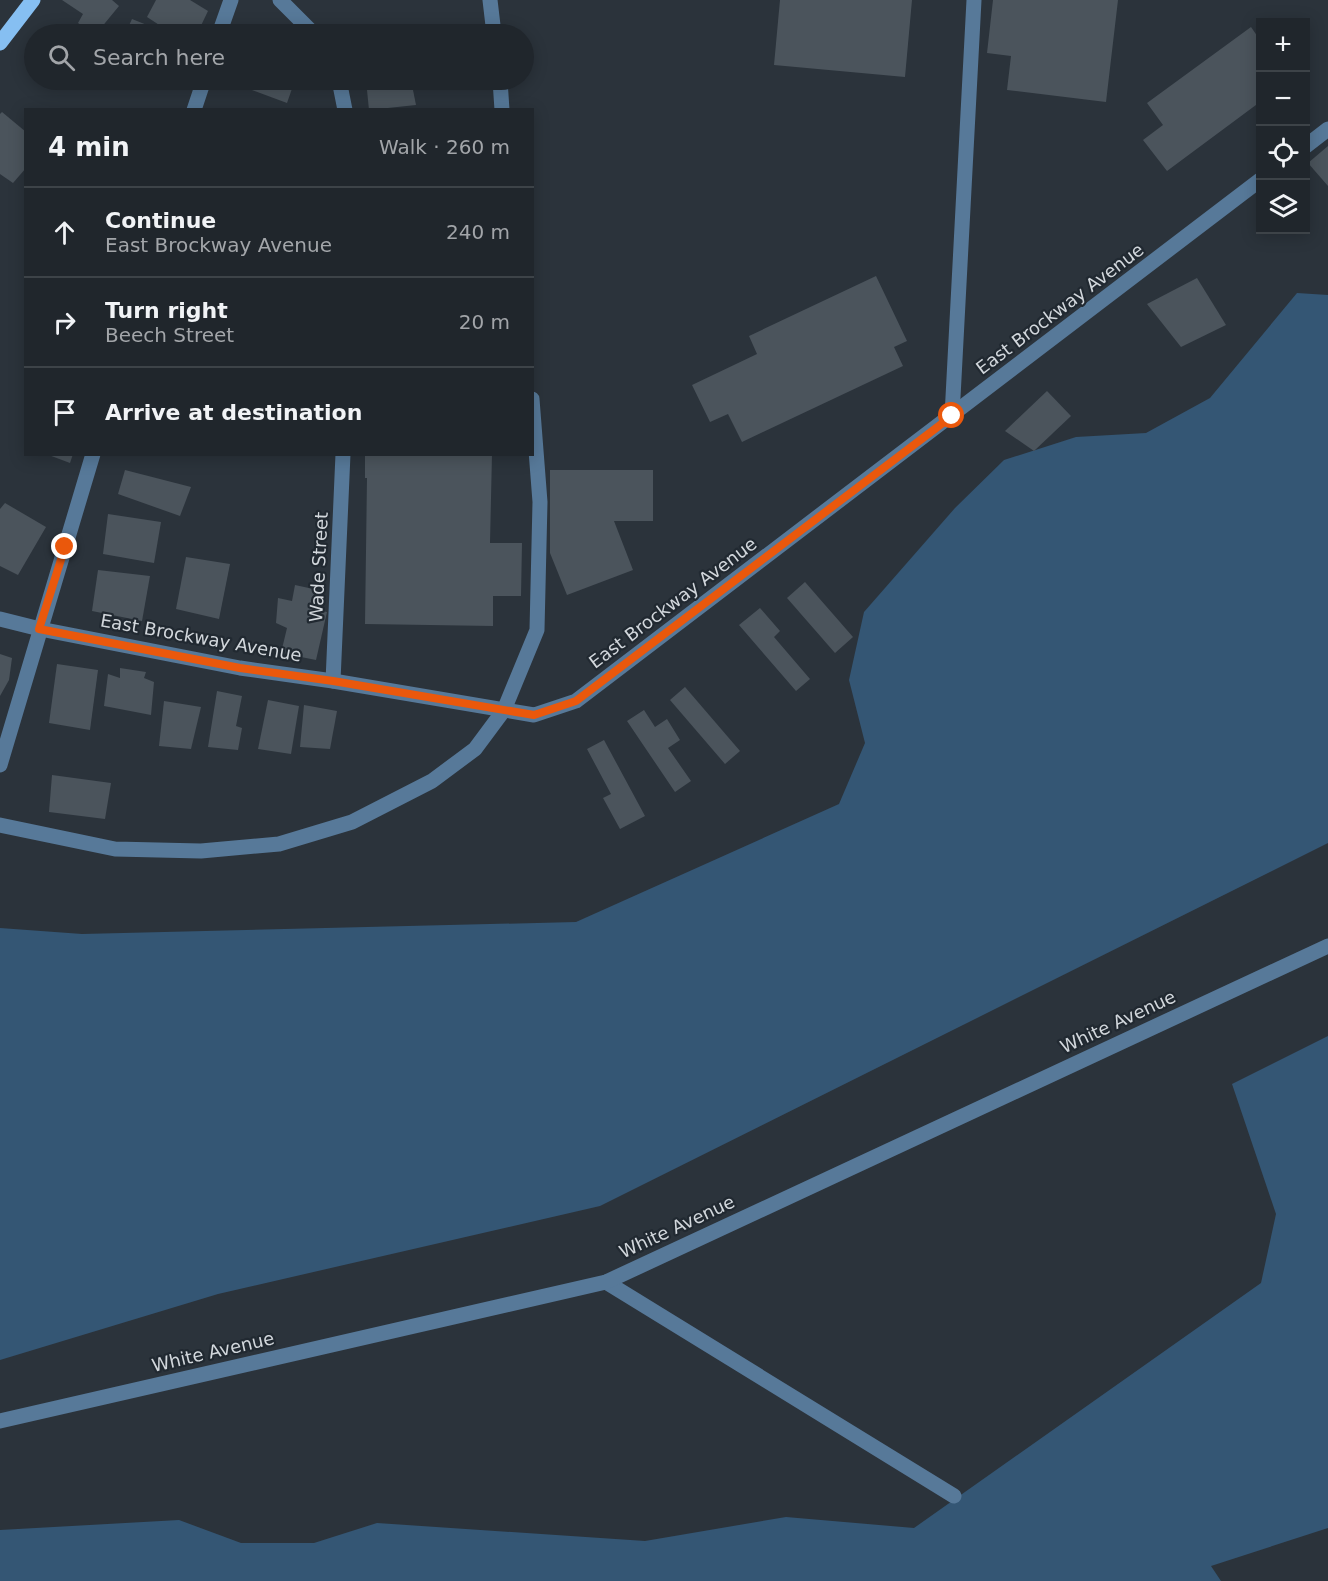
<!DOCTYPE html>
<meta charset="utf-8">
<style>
body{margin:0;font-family:"DejaVu Sans",sans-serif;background:#282e34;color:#f1f3f6}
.controls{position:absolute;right:18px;top:18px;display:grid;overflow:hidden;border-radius:0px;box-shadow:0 3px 15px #0003}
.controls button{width:54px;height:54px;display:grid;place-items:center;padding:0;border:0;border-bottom:2px solid #3d4348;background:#20262c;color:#f1f3f6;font:30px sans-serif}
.stop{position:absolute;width:18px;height:18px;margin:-14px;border:4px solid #ea580c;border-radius:50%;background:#fff}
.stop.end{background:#ea580c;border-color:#fff;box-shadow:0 2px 6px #0008}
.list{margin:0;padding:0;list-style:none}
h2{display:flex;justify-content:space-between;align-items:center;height:78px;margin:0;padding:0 24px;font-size:26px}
h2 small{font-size:20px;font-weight:400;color:#a2a5a9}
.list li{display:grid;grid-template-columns:39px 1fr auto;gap:18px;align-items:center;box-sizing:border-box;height:90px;padding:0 24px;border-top:2px solid #3d4348}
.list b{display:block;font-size:22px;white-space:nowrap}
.list p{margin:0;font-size:20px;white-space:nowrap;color:#a2a5a9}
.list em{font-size:20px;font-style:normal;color:#a2a5a9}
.icon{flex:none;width:33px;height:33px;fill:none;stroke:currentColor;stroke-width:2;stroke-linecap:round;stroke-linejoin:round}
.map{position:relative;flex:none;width:1328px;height:1581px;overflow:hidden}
.search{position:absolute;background:#20262c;box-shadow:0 3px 15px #0003;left:24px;top:24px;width:510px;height:66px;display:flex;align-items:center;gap:15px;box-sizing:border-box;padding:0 21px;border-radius:33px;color:#a2a5a9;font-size:22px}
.panel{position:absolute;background:#20262c;box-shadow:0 3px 15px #0003;left:24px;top:108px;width:510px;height:348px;border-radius:0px}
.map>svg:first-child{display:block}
.green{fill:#345674}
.building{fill:#4b545c}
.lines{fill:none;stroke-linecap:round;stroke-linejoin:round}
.minor{stroke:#577999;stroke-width:15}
.major{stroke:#86bff2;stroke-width:15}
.route{stroke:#ea580c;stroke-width:8}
.labels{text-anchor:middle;stroke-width:4.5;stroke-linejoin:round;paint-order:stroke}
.street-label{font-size:18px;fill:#d2d7dc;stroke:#212931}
</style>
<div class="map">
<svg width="1328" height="1581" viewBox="0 0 1328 1581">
<rect width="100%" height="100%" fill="#2b333b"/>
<!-- green -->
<g class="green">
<path d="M 1297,293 L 1328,295 L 1328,843 L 600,1206 L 218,1294 L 0,1360 L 0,928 L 82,934 L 576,922 L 839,804 L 865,743 L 849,680 L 864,612 L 955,508 L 1004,460 L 1076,437 L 1146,433 L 1210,398 Z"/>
<path d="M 1328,1036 L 1328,1528 L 1211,1566 L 1221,1581 L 0,1581 L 0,1530 L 179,1520 L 241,1543 L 314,1543 L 377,1523 L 645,1541 L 786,1517 L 914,1528 L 1261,1283 L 1276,1214 L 1232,1084 Z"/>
</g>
<!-- building -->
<g class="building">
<path d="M 62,0 L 112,0 L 119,6 L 96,34 L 93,34 L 78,23 L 83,14 Z"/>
<path d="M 156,0 L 190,0 L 208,11 L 197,34 L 173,34 L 147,17 Z"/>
<path d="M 780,0 L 912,0 L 905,77 L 774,65 Z"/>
<path d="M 993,0 L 1118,0 L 1106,102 L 1007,90 L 1011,56 L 987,53 Z"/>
<path d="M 132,19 L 152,27 L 150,34 L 125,34 Z"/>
<path d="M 1251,27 L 1260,40 L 1260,102 L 1167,171 L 1143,140 L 1163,125 L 1147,103 Z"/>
<path d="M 234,80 L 295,80 L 287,103 L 233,83 Z"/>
<path d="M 366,80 L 411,80 L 416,105 L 369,110 Z"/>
<path d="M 2,112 L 26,132 L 26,168 L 13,183 L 0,174 L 0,114 Z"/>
<path d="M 1328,146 L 1328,186 L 1308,163 Z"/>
<path d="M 876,276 L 907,341 L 894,347 L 903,366 L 742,442 L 728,414 L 710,422 L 692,385 L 757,354 L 749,336 Z"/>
<path d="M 1197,278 L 1226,325 L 1181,347 L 1147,304 Z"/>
<path d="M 1047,391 L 1071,416 L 1034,451 L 1005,431 Z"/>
<path d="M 46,454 L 73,454 L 70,463 Z"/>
<path d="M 365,454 L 492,454 L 490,543 L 522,543 L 521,596 L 493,596 L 493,626 L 365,624 L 367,478 L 365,478 Z"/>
<path d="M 125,470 L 191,487 L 180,516 L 118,494 Z"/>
<path d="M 550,470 L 653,470 L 653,521 L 614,521 L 633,570 L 567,595 L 550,553 Z"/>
<path d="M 5,503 L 46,527 L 18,575 L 0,566 L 0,509 Z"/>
<path d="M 108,514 L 161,522 L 154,563 L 103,554 Z"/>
<path d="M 186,557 L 230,564 L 219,619 L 176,609 Z"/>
<path d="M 98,570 L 150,576 L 142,621 L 92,611 Z"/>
<path d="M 805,582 L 853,637 L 835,653 L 787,598 Z"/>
<path d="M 295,585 L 318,590 L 313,609 L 327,612 L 316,660 L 281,653 L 287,628 L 276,623 L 278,598 L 292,601 Z"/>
<path d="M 760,608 L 780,631 L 774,637 L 810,679 L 796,691 L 739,625 Z"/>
<path d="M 0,654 L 12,658 L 9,680 L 0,696 Z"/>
<path d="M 57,664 L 98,670 L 90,730 L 49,723 Z"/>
<path d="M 120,668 L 146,672 L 144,678 L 154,682 L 151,715 L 104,706 L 108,674 L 120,678 Z"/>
<path d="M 685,687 L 740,751 L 725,764 L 670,700 Z"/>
<path d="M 217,691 L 242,696 L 236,726 L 242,728 L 238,750 L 208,747 Z"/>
<path d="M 268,700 L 299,706 L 291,754 L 258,749 Z"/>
<path d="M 164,701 L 201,707 L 191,749 L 159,746 Z"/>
<path d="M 304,705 L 337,711 L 330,749 L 300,747 Z"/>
<path d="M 644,710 L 655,727 L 667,719 L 680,740 L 668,748 L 691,781 L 675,792 L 627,721 Z"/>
<path d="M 604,740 L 645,816 L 620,829 L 603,798 L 611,794 L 587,749 Z"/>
<path d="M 52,775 L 111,783 L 105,819 L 49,812 Z"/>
</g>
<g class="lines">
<!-- minor -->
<g class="minor">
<path d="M 280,0 L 314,34"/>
<path d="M 490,0 L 494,34"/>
<path d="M 219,34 L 231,0"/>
<path d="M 339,80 L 345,110"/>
<path d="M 500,80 L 502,110"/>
<path d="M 194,110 L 204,80"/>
<path d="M 1306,146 L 1328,129"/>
<path d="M 952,416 L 974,0"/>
<path d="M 0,619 L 40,629 L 240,668 L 333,681 L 534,715 L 576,701 L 1260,180"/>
<path d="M 333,681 L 343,454"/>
<path d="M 0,765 L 93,454"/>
<path d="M 0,825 L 115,849 L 201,851 L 279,844 L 352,822 L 432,781 L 475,749 L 504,710 L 537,630 L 540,502 L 532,399"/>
<path d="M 606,1282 L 954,1496"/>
<path d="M 0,1421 L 606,1282 L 1328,946"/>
</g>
<!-- major -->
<path class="major" d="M 0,43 L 33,0"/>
</g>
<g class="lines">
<!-- route -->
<path class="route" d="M 65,547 L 39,629 L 240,668 L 333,681 L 534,715 L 576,701 L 952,416"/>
</g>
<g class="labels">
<!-- street labels -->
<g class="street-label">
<text transform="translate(1060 309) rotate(-37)" y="6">East Brockway Avenue</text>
<text transform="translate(319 567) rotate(-87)" y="6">Wade Street</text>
<text transform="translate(673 603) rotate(-37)" y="6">East Brockway Avenue</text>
<text transform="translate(201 638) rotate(10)" y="6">East Brockway Avenue</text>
<text transform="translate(1118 1022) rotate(-25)" y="6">White Avenue</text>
<text transform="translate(677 1227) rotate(-25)" y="6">White Avenue</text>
<text transform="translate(213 1352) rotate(-13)" y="6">White Avenue</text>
</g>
</g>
</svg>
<div class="controls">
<button>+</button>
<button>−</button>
<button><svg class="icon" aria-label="locate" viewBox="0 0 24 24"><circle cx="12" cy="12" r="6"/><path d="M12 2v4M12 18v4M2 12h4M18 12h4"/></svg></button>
<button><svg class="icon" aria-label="layers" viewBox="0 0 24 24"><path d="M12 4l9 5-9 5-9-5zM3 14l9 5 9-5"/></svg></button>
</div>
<div class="stop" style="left:952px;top:416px"></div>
<div class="stop end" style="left:65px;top:547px"></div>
<div class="search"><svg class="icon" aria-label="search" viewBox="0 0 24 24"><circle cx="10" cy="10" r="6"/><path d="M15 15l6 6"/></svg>Search here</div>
<section class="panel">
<h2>4 min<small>Walk · 260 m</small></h2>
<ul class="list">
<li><svg class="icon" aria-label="ahead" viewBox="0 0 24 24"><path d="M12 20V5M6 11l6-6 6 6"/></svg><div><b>Continue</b><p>East Brockway Avenue</p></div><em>240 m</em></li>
<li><svg class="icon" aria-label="right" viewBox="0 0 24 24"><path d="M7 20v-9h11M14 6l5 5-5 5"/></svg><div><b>Turn right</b><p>Beech Street</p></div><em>20 m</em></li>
<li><svg class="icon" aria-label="arrive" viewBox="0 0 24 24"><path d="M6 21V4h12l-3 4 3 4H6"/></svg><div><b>Arrive at destination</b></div></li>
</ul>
</section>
</div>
